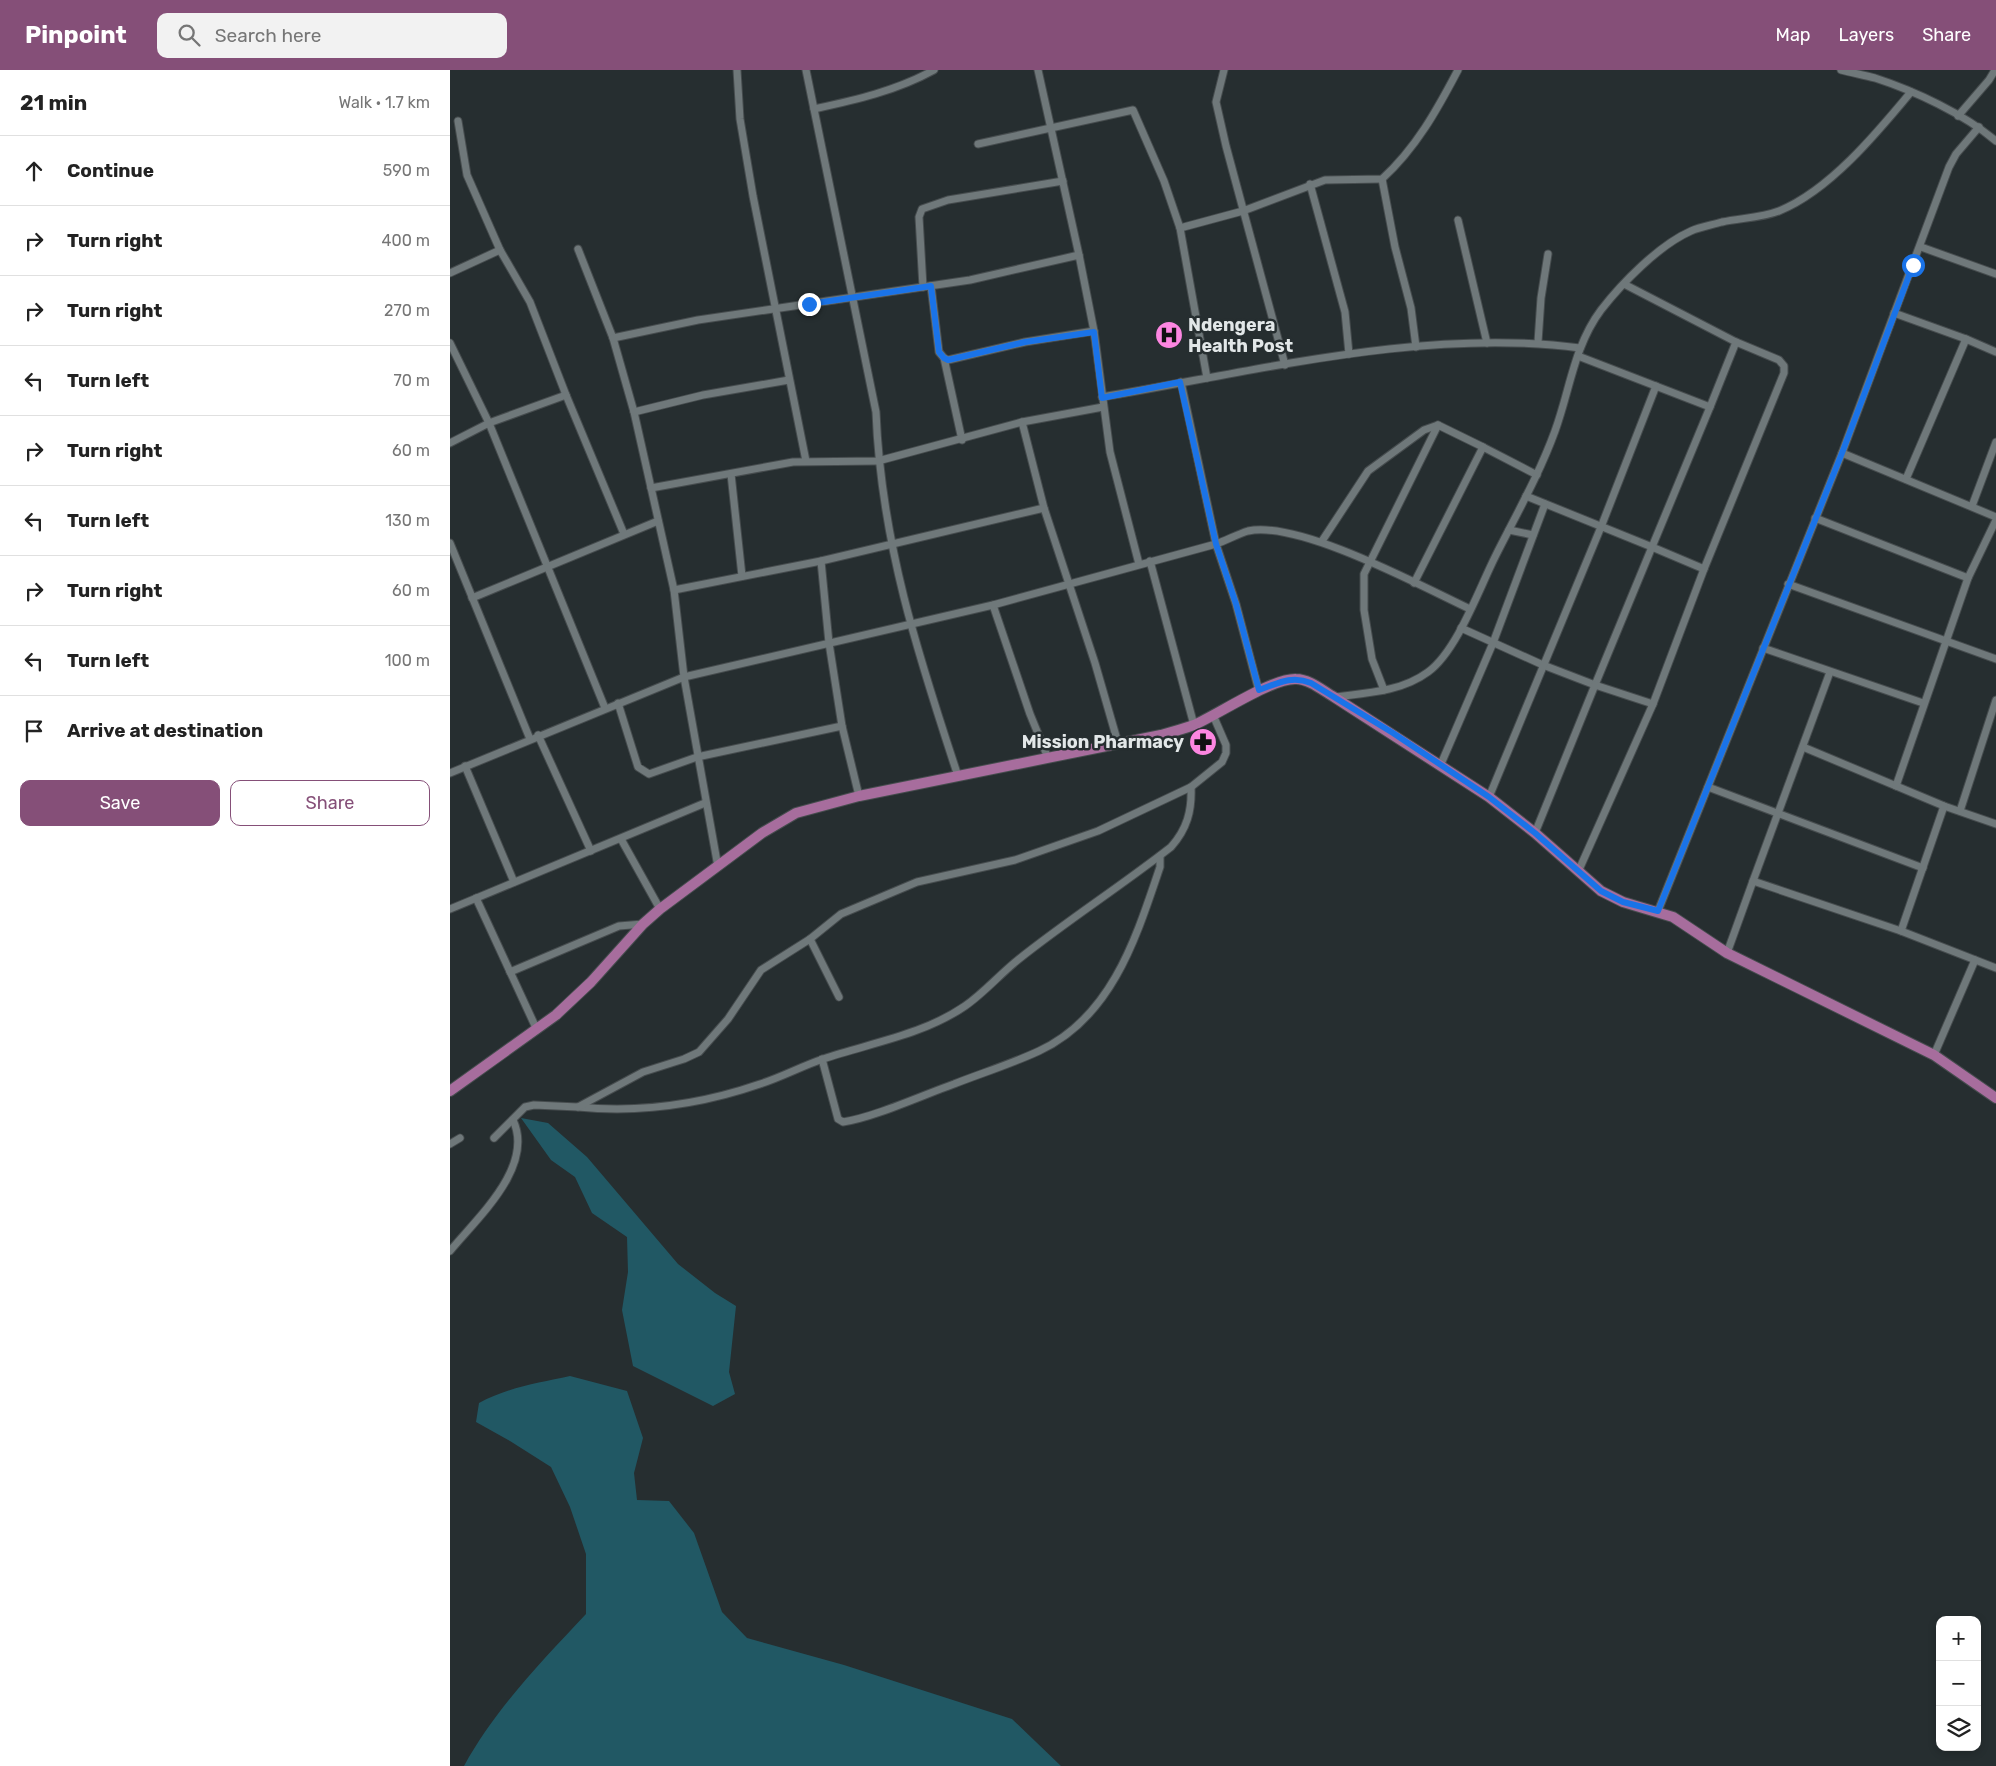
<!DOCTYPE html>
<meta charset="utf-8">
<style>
body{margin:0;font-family:Rubik,sans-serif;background:#f2f2f2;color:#222}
.controls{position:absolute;right:15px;bottom:15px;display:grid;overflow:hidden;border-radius:10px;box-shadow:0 2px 8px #0003}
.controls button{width:45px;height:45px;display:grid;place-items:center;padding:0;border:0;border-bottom:1px solid #e0e0e0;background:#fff;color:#222;font:25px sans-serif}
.stop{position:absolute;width:15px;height:15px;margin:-11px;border:4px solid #1a73e8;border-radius:50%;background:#fff}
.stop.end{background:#1a73e8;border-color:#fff;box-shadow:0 1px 5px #0008}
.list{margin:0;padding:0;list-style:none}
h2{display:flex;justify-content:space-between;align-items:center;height:65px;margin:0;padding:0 20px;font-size:21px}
h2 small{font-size:16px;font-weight:400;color:#767676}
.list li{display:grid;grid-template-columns:32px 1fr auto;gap:15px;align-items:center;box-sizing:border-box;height:70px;padding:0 20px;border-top:1px solid #e0e0e0}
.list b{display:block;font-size:19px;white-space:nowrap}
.list em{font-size:16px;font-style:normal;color:#767676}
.actions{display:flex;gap:10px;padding:15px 20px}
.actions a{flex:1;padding:11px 0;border:1px solid #854f78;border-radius:10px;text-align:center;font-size:18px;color:#854f78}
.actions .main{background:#854f78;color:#fff}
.icon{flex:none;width:28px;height:28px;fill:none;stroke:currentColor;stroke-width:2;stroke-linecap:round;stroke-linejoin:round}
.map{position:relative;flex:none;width:1546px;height:1696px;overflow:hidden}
header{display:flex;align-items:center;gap:30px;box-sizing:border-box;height:70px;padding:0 25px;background:#854f78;color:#fff}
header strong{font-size:24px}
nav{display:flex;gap:28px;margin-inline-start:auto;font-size:18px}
.search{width:350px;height:45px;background:#f2f2f2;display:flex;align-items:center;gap:12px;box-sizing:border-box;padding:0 18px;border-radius:10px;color:#767676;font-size:19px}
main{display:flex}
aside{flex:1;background:#fff}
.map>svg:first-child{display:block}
.green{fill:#215864}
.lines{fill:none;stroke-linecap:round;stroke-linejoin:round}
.street-casing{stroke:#464c4e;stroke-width:9}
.primary-casing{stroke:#464c4e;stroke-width:12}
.street{stroke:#6f787a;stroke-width:7}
.primary{stroke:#a76d9d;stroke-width:10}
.route{stroke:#1a73e8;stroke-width:6}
.labels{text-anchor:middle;stroke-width:5;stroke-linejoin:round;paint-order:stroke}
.poi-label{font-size:18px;font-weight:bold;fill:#e2e7e8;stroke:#262e30;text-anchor:start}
</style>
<header>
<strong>Pinpoint</strong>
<div class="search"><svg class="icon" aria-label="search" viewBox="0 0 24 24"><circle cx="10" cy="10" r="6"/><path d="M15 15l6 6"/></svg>Search here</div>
<nav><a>Map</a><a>Layers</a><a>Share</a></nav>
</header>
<main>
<aside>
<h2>21 min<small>Walk · 1.7 km</small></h2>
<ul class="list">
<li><svg class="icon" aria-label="ahead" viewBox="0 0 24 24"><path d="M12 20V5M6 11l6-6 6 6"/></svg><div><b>Continue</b></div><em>590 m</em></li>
<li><svg class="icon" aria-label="right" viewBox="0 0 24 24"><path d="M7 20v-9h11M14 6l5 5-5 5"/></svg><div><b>Turn right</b></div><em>400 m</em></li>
<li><svg class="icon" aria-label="right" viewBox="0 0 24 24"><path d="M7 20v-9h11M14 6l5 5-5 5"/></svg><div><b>Turn right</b></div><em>270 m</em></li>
<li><svg class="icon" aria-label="left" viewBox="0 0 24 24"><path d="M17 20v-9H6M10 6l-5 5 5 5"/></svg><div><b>Turn left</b></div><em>70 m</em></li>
<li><svg class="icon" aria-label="right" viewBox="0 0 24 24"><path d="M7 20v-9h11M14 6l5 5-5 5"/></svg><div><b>Turn right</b></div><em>60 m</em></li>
<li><svg class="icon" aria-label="left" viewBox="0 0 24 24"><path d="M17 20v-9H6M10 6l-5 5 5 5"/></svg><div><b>Turn left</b></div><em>130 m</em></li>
<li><svg class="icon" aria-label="right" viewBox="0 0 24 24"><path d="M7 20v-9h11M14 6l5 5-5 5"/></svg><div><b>Turn right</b></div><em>60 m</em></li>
<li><svg class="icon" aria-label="left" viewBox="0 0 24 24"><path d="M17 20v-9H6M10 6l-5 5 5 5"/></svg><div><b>Turn left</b></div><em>100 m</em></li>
<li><svg class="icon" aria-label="arrive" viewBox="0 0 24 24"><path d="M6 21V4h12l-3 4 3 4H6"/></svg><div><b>Arrive at destination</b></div></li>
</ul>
<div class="actions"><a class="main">Save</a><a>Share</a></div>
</aside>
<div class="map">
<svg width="1546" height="1696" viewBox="0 0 1546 1696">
<rect width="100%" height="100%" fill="#262e30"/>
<!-- green -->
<g class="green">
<path d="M 71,1048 L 98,1053 L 137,1087 L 228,1194 L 265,1223 L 286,1236 L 279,1302 L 285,1324 L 263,1336 L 183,1296 L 172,1240 L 178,1202 L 177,1167 L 142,1143 L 125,1107 L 101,1090 Z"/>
<path d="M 120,1306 L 177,1321 L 193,1368 L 184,1403 L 187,1430 L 219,1431 L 244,1463 L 272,1542 L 297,1568 L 394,1595 L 562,1649 L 611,1696 L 14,1696 C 45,1639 92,1591 136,1544 L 136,1484 L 120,1437 L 101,1397 L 60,1371 L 26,1352 L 29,1333 C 58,1317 89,1313 120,1306 Z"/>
</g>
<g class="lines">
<!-- street casing -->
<g class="street-casing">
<g id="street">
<path d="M 287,0 L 290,49 L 303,126 L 356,391"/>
<path d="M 356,0 L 426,342 C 431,471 468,585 508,706"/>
<path d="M 588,0 L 629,185"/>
<path d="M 774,0 L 766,32 L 776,76 L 835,295"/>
<path d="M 1391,0 C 1402,3 1414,5 1425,8 C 1465,21 1514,44 1546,71"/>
<path d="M 364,39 C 405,30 446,21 484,0"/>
<path d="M 1508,46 L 1539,10 L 1545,0"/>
<path d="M 8,51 L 17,105 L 50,180 L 80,232 L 116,325 L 174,464"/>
<path d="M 528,74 L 683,40 L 714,111 L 730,158 L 757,308"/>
<path d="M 932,109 L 945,177 L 961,238 L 966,277"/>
<path d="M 860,114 L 895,242 L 899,284"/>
<path d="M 1008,150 L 1037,273"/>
<path d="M 730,158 L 793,141 L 875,110 L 932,109 C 966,78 987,40 1008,0"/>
<path d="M 1471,177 L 1546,204"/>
<path d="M 128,179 L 163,268 L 184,342 L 224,520 L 234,607 L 268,797"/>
<path d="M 0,203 L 50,180"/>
<path d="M 481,216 L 489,282 L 494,288 L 498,290 L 575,272 L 644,261"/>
<path d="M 473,217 L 469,147 L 472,139 L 498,130 L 613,111"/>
<path d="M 1444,243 L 1516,269"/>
<path d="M 163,268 L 248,250 L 520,210 L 629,185 L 644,261 L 660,382 L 689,494"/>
<path d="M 1088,272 L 1091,228 L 1098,184"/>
<path d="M 0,273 L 39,353 L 155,638"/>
<path d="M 1128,286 L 1260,337 L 1202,477 L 1254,499"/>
<path d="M 494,288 L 512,370"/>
<path d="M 652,327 C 803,302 976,257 1130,278"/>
<path d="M 1260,337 L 1286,272"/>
<path d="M 184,342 L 253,325 L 339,310"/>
<path d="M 572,352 L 594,438 L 645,593 L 668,673"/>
<path d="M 0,373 L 39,353 L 116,325"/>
<path d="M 1392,383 L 1546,447"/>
<path d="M 281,404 L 292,506"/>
<path d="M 1456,409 L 1516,269 L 1546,282"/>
<path d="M 201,418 L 343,392 L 428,391 L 572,352 L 653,337"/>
<path d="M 1522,436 L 1546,372"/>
<path d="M 1365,448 L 1518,508"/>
<path d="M 1059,460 L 1083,465"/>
<path d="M 872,471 L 918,401 L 974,360 L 988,355 L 1033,377"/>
<path d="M 0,473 L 80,669"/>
<path d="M 700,491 L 744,655"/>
<path d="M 964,513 L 1033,377 L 1087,405"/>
<path d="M 1338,514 L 1546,589"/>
<path d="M 224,520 L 371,491 L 594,438"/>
<path d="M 22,528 L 208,451"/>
<path d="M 543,535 L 580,644 L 598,688"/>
<path d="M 1011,558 L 1093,595 L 1145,615 L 1202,477 L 1076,426"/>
<path d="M 1313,578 L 1473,633"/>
<path d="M 934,620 L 922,589 L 914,540 L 914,504 L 988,355"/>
<path d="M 809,621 L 786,534 L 766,474 C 777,470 788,464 798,461 C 849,450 971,516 1020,539"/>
<path d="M 884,627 C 916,623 951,622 978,602 C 1007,581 1029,519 1045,487 C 1066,445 1089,405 1105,361 C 1120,320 1124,276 1151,240 C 1172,213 1209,175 1241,161 C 1250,157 1262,155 1272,152 C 1290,148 1311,148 1329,141 C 1379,121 1427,63 1461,22"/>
<path d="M 168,633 L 188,697 L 199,704 L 247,687 L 392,656 L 379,573 L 371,491"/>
<path d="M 392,656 L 409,726"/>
<path d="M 88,665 L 141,781"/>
<path d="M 1353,677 L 1494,736 L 1546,754"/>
<path d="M 991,694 L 1043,573 L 1095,434"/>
<path d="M 15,696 L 64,812"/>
<path d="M 0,703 L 234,607 L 543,535 L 766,474 L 731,312"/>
<path d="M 1446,716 L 1518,508 L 1546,450"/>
<path d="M 1258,717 L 1473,798"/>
<path d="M 1039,727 L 1151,457 L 1206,316"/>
<path d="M 1510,741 L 1546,630"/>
<path d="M 1085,763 L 1145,615 L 1203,634"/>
<path d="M 171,769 L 210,839"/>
<path d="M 1128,802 L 1203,634 L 1254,499 L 1334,303 L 1334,296 L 1329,290 L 1286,272 L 1174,214"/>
<path d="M 1303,811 L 1380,602"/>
<path d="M 26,828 L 87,960"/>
<path d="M 0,839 L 255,733"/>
<path d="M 1208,841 L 1392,383 L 1499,97 L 1506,84 L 1529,57"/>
<path d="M 1451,861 L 1494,736"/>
<path d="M 360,869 L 389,927"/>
<path d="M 1277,883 L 1303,811 L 1451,861 L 1546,898"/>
<path d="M 60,902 L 169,856 L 193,854"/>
<path d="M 1484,985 L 1525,890"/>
<path d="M 372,989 L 388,1049 L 393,1052 C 425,1047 473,1025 504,1014 C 532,1003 561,994 589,981 C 662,947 686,868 710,797 L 710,786"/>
<path d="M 128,1037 C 190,1043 252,1034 310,1014 C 332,1007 352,996 373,989 C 420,973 473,965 515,936 C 534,923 550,904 569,889 C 618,850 671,816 721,777 C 737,759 742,741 741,717"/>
<path d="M 44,1068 L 75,1037 L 84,1035 L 128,1037 L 193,1002 L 234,989 L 249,982 L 278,949 L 311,900 L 360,869 L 391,844 L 467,812 L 565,790 L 648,761 L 741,717 L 772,692 L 776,683 L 776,675 L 763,645"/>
<path d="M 0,1074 L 10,1068"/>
<path d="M 0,1181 C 27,1148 85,1097 63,1050"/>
</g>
</g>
<!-- primary casing -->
<g class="primary-casing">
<path id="primary" d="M 0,1021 L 106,945 L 141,912 L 193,854 L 210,839 L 312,763 L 346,743 L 409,726 L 711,665 C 722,662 733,659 744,655 C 769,644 822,608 846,609 C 859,609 872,620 884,627 L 1039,727 L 1085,763 L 1151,821 L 1173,832 L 1223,847 L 1277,883 L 1484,985 L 1546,1028"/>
</g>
<!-- street -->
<use href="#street" class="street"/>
<!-- primary -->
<use href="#primary" class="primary"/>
</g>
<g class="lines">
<!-- route -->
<path class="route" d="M 359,234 L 481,216 L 489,282 L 494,288 L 498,290 L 575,272 L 644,262 L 652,328 L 730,312 L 766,474 L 786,534 L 809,620 C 828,613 842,605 861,613 L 943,663 L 1039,727 L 1085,763 L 1151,821 L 1173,832 L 1208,841 L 1392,383 L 1463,195"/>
</g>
<!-- icons -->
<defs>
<g id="hospital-disc" transform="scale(1.4375)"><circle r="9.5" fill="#fd86e1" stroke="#262e30"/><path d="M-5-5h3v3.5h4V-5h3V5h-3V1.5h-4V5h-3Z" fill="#111"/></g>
<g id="pharmacy-disc" transform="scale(1.4375)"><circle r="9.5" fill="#fd86e1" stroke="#262e30"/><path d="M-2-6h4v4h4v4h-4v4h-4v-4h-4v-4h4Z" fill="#111"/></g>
</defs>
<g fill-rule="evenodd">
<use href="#hospital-disc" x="719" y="265"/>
<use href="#pharmacy-disc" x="753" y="672"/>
</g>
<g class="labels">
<!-- poi labels -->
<g class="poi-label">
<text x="738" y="261">Ndengera<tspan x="738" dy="21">Health Post</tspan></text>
<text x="734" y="678" text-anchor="end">Mission Pharmacy</text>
</g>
</g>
</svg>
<div class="controls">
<button>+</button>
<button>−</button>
<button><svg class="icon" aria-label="layers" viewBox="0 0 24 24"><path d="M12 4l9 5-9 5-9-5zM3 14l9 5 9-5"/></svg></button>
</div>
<div class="stop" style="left:1463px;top:195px"></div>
<div class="stop end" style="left:359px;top:234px"></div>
</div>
</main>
